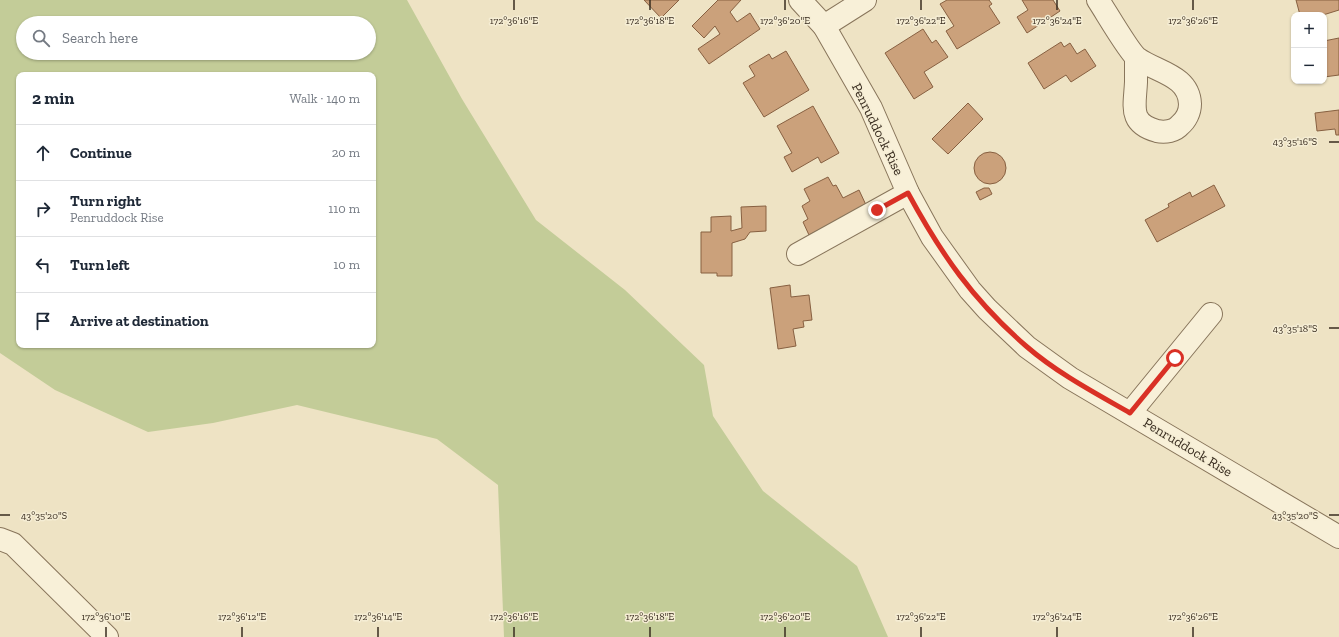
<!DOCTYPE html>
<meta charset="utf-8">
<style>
body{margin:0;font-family:"Zilla Slab",serif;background:#f6f6f7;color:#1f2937}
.controls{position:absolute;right:12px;top:12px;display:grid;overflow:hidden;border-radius:8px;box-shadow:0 1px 3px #0004}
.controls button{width:36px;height:36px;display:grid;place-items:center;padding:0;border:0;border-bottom:1px solid #e0e1e3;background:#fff;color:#1f2937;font:20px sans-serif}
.stop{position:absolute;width:12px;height:12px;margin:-9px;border:3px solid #d93025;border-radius:50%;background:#fff}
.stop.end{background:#d93025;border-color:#fff;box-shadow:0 1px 4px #0008}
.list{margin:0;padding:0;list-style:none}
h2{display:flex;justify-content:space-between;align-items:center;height:52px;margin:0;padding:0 16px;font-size:17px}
h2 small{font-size:13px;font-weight:400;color:#747a83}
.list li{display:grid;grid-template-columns:26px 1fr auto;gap:12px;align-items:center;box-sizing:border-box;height:56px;padding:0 16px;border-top:1px solid #e0e1e3}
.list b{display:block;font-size:15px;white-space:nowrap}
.list p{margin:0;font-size:13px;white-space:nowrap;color:#747a83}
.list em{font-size:13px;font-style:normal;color:#747a83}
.icon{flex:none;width:22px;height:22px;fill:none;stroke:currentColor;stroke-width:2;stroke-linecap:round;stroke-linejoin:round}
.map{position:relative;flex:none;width:1339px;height:637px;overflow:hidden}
.search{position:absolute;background:#fff;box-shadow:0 1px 3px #0004;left:16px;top:16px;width:360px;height:44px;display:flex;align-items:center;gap:10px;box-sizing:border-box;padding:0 14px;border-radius:22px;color:#747a83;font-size:15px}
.panel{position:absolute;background:#fff;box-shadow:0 1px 3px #0004;left:16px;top:72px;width:360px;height:276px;border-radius:8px}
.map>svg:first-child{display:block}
.green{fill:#c3cc98;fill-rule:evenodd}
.building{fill:#cba17b;stroke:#876041}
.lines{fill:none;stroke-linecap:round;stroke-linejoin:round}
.minor-casing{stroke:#88755b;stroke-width:24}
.minor{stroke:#f8f0d8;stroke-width:22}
.route{stroke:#d93025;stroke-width:5}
.ticks{fill:none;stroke:#382c1f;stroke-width:1.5}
.labels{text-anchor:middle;stroke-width:3;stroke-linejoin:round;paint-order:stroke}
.street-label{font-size:14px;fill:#382c1f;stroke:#f5edd4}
.ticks-label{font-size:10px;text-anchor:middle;fill:#382c1f;stroke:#f5edd4;stroke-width:3;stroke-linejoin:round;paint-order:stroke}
</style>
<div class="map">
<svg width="1339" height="637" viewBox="0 0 1339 637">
<rect width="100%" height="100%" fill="#eee3c4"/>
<!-- green -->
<path class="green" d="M 0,0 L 407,0 L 462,99 L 536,220 L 625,290 L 704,365 L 713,416 L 763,491 L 857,566 L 888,637 L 504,637 L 498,485 L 437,439 L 297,405 L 213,423 L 148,432 L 55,390 L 0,353 ZM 23,23 L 369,23 L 369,53 L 23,53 ZM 19,75 L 373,75 L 373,345 L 19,345 Z"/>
<!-- building -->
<g class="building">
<path d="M 644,0 L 679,0 L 661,18 Z"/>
<path d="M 718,0 L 741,0 L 730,12 L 737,22 L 750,13 L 760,29 L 709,64 L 698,49 L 720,34 L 715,26 L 704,38 L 692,26 Z"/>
<path d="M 947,0 L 989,0 L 992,4 L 989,6 L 1000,23 L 957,49 L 946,31 L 954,26 L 940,4 Z"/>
<path d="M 1022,0 L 1053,0 L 1060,11 L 1027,33 L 1017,17 L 1028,10 Z"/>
<path d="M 1296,0 L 1339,0 L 1339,10 L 1323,15 L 1300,15 Z"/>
<path d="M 923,29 L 932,43 L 936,40 L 948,57 L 924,72 L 933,87 L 914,99 L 885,53 Z"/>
<path d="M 1339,38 L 1339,75 L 1324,77 L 1324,41 Z"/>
<path d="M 1061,42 L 1064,47 L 1070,43 L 1077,54 L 1085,49 L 1096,66 L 1071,82 L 1066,75 L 1044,89 L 1028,63 Z"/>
<path d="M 786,51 L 809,90 L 764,117 L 743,83 L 755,76 L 749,66 L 769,54 L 772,59 Z"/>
<path d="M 968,103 L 983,119 L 948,154 L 932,139 Z"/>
<path d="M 813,106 L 839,153 L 821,163 L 818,157 L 792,172 L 784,157 L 792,153 L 777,126 Z"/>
<path d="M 1339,110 L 1339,135 L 1336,135 L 1335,129 L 1317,131 L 1315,113 Z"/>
<circle cx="990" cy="168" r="16"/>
<path d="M 828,177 L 833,186 L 836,185 L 843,198 L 859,190 L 866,205 L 809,235 L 803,222 L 808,219 L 802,206 L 810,201 L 804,189 Z"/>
<path d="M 1214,185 L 1225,206 L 1157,242 L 1145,220 L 1169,207 L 1168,204 L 1190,192 L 1192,197 Z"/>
<path d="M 984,188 L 989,188 L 992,194 L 980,200 L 976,192 Z"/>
<path d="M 766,206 L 766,231 L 750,232 L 745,239 L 732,243 L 732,276 L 717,276 L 717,273 L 701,273 L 701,232 L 711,232 L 711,217 L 731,216 L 731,231 L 742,228 L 741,207 Z"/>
<path d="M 790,285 L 791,297 L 809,295 L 812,320 L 803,321 L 804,327 L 793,329 L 796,346 L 778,349 L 770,288 Z"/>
</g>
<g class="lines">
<!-- minor casing -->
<g class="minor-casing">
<g id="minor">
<path d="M 800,0 L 824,26 L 871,108 L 908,193 L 932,237 L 970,290 L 987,309 L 1027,347 L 1070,378 L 1339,537"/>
<path d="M 1098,0 C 1106,12 1129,52 1137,58 C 1156,72 1189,75 1190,104 C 1190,112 1186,120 1180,125 C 1175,131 1165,133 1157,131 C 1128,123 1135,106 1136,82 C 1136,74 1136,66 1136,58"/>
<path d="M 824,26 L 865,0"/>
<path d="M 798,254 L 908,193"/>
<path d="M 1130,413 L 1211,314"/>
<path d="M 0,539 L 13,544 L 107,637"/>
</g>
</g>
<!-- minor -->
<use href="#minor" class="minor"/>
</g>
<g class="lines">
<!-- route -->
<path class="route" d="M 877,210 L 908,193 C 941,254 973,300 1026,346 C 1057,373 1095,393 1130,413 L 1175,358"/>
</g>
<!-- ticks -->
<path class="ticks" d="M 514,0 L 514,10M 650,0 L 650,10M 785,0 L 785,10M 921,0 L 921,10M 1057,0 L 1057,10M 1193,0 L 1193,10M 1329,142 L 1339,142M 1329,328 L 1339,328M 0,515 L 10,515M 1329,515 L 1339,515M 106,627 L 106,637M 242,627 L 242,637M 378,627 L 378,637M 514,627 L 514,637M 650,627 L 650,637M 785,627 L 785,637M 921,627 L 921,637M 1057,627 L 1057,637M 1193,627 L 1193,637"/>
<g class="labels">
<!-- street labels -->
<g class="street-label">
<text transform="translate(878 129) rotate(64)" y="5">Penruddock Rise</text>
<text transform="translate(1188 447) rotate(31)" y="5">Penruddock Rise</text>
</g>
</g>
<g class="ticks-label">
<text x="514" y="24">172°36'16"E</text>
<text x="650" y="24">172°36'18"E</text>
<text x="785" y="24">172°36'20"E</text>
<text x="921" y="24">172°36'22"E</text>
<text x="1057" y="24">172°36'24"E</text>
<text x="1193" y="24">172°36'26"E</text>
<text x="1295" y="145">43°35'16"S</text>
<text x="1295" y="332">43°35'18"S</text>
<text x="44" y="519">43°35'20"S</text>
<text x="1295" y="519">43°35'20"S</text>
<text x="106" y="620">172°36'10"E</text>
<text x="242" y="620">172°36'12"E</text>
<text x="378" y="620">172°36'14"E</text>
<text x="514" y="620">172°36'16"E</text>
<text x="650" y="620">172°36'18"E</text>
<text x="785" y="620">172°36'20"E</text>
<text x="921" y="620">172°36'22"E</text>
<text x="1057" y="620">172°36'24"E</text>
<text x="1193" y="620">172°36'26"E</text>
</g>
</svg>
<div class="controls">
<button>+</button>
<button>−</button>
</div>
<div class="stop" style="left:1175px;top:358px"></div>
<div class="stop end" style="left:877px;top:210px"></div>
<div class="search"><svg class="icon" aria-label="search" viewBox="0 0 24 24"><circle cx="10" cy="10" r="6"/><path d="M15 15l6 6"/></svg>Search here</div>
<section class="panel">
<h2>2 min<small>Walk · 140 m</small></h2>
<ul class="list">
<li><svg class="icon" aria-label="ahead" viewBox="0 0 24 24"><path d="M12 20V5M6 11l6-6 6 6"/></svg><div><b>Continue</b></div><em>20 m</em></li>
<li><svg class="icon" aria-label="right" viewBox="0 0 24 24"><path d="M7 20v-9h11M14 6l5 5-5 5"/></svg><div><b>Turn right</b><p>Penruddock Rise</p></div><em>110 m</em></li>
<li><svg class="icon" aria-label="left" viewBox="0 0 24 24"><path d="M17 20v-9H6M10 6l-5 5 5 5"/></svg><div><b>Turn left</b></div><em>10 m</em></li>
<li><svg class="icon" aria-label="arrive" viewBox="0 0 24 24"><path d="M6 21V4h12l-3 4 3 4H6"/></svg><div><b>Arrive at destination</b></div></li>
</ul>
</section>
</div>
